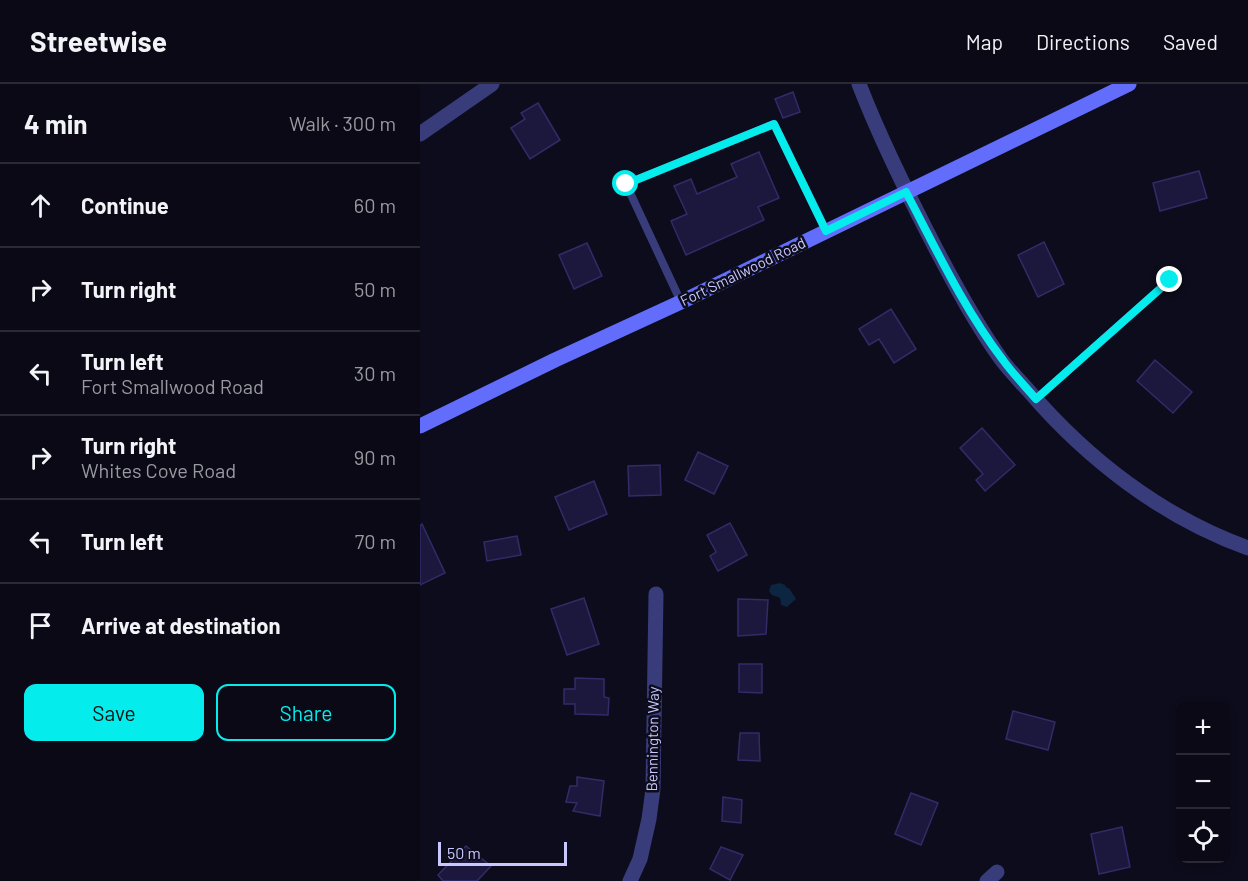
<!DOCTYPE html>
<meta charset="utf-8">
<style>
body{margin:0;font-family:Barlow,sans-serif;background:#181722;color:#f1f3f6}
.controls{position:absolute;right:18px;bottom:18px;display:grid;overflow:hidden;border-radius:12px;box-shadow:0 3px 9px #0003}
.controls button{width:54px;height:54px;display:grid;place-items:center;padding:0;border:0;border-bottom:2px solid #2a2a34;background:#0a0915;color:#f1f3f6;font:30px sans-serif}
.scale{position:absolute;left:18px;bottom:15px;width:129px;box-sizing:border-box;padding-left:6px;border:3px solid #c9c8fe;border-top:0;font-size:16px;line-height:21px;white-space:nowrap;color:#c9c8fe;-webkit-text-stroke:4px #0d0c1c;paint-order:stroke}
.stop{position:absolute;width:18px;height:18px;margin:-14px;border:4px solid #05eced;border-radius:50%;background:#fff}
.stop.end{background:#05eced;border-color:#fff;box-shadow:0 2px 6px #0008}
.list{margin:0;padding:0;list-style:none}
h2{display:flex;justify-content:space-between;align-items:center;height:78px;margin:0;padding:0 24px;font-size:26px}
h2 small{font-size:20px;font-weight:400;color:#999aa0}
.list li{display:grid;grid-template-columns:39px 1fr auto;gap:18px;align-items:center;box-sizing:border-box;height:84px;padding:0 24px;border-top:2px solid #2a2a34}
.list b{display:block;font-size:22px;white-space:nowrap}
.list p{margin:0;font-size:20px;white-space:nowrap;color:#999aa0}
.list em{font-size:20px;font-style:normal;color:#999aa0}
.actions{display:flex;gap:12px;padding:18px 24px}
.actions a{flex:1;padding:14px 0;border:2px solid #05eced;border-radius:12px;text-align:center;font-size:21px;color:#05eced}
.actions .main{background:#05eced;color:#111}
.icon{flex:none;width:33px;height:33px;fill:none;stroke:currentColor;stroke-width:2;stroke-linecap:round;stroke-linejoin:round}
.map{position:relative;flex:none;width:828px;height:797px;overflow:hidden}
header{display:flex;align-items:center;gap:36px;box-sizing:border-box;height:84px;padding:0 30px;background:#0a0915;border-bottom:2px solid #2a2a34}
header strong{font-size:28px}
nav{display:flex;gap:33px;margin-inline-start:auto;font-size:21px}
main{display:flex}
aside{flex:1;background:#0a0915}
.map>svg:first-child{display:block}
.water{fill:#0c2540}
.building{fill:#1c183d;stroke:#312b68;stroke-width:1.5}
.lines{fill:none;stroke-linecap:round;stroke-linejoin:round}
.lane{stroke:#383c7b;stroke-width:8}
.street{stroke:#383c7b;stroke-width:15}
.secondary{stroke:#626dfc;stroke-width:15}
.route{stroke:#05eced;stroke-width:8}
.labels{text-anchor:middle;stroke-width:5;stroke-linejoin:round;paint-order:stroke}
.street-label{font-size:15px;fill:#c9c8fe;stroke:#0d0c1c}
</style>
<header>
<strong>Streetwise</strong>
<nav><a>Map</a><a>Directions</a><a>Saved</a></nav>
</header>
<main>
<aside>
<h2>4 min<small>Walk · 300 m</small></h2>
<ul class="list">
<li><svg class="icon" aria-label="ahead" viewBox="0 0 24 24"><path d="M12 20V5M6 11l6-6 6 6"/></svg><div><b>Continue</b></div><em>60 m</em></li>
<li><svg class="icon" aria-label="right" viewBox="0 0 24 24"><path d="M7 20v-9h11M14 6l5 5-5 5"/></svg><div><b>Turn right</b></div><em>50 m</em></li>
<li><svg class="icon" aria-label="left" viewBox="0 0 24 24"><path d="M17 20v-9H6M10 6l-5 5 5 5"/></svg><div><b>Turn left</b><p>Fort Smallwood Road</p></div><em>30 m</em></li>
<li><svg class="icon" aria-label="right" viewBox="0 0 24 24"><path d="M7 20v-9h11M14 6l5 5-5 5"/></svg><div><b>Turn right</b><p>Whites Cove Road</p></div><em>90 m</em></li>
<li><svg class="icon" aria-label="left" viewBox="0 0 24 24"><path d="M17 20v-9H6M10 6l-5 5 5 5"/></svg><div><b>Turn left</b></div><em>70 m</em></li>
<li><svg class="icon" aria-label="arrive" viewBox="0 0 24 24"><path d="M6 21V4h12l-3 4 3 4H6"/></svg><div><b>Arrive at destination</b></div></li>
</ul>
<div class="actions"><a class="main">Save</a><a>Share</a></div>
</aside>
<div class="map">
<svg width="828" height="797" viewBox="0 0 828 797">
<rect width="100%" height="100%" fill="#0d0c1c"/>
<!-- water -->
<path class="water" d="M 360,499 L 365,501 L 367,504 L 369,504 L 376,515 L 367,523 L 361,521 L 360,514 L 352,511 L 349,507 L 351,501 Z"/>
<!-- building -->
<g class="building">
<path d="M 373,8 L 380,28 L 363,34 L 355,15 Z"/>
<path d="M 118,19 L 140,56 L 110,75 L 91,44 L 105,35 L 101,29 Z"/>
<path d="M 339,68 L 359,114 L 338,123 L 344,136 L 266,171 L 251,137 L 267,130 L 254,102 L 271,95 L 277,110 L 317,93 L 311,80 Z"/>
<path d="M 779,87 L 787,114 L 740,127 L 733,99 Z"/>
<path d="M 624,158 L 644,200 L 618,213 L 598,171 Z"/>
<path d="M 167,159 L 182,192 L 154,205 L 139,171 Z"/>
<path d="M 471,225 L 496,265 L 474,279 L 459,255 L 449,261 L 439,245 Z"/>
<path d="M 735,276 L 772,308 L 753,329 L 717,297 Z"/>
<path d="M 562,344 L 595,381 L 565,407 L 556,396 L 563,390 L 540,364 Z"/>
<path d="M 278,368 L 308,382 L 294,410 L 265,396 Z"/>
<path d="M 240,381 L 241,411 L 209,412 L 208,382 Z"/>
<path d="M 174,397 L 187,430 L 149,446 L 135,413 Z"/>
<path d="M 310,439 L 327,471 L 298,487 L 290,472 L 296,468 L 287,451 Z"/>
<path d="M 2,440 L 25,489 L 0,501 L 0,442 Z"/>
<path d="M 97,452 L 101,471 L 67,477 L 64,458 Z"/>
<path d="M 164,514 L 179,560 L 147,571 L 131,525 Z"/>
<path d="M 318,515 L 348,516 L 346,550 L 318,552 Z"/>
<path d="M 319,580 L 342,580 L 342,609 L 319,608 Z"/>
<path d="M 155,594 L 184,595 L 184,613 L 189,614 L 188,631 L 155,630 L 155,620 L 144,620 L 144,605 L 155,605 Z"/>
<path d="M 593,627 L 635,638 L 628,666 L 586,655 Z"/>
<path d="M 320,649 L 339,649 L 340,677 L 318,676 Z"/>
<path d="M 157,693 L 184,697 L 180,732 L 153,727 L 157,719 L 146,718 L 150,702 L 157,702 Z"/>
<path d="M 491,709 L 518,719 L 501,761 L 475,750 Z"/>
<path d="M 303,713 L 322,716 L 321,739 L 302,737 Z"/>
<path d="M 702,743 L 710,783 L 679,790 L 671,750 Z"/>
<path d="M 46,762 L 71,782 L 57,797 L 23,797 L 18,791 Z"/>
<path d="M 301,763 L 323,771 L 310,796 L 290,785 Z"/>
</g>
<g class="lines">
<!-- lane -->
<g class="lane">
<path d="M 261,218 L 206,100 L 354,40 L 406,147"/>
<path d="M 616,315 L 750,196"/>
</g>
<!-- street -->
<g class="street">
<path d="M 439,0 C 461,57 488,111 516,165 C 536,203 556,240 581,275 C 589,286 599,296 608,306 C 667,375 742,433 828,464"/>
<path d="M 0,50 L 72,0"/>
<path d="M 210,797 L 220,775 L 229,735 L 233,705 L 236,510"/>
<path d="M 567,797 L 577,788"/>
</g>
<!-- secondary -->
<path class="secondary" d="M 0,342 L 135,276 L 261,218 L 709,0"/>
</g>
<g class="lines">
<!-- route -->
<path class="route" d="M 206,100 L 354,40 L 406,147 L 486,108 C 516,165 544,225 583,276 C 593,290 605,302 616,315 L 750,196"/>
</g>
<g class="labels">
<!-- street labels -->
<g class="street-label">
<text transform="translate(323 188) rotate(-26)" y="5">Fort Smallwood Road</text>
<text transform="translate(233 655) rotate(-89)" y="5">Bennington Way</text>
</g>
</g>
</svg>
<div class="controls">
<button>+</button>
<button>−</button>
<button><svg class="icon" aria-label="locate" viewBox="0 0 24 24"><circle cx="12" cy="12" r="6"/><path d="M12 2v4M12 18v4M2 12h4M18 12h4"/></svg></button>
</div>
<div class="scale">50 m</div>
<div class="stop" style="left:206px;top:100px"></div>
<div class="stop end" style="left:750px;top:196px"></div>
</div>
</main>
